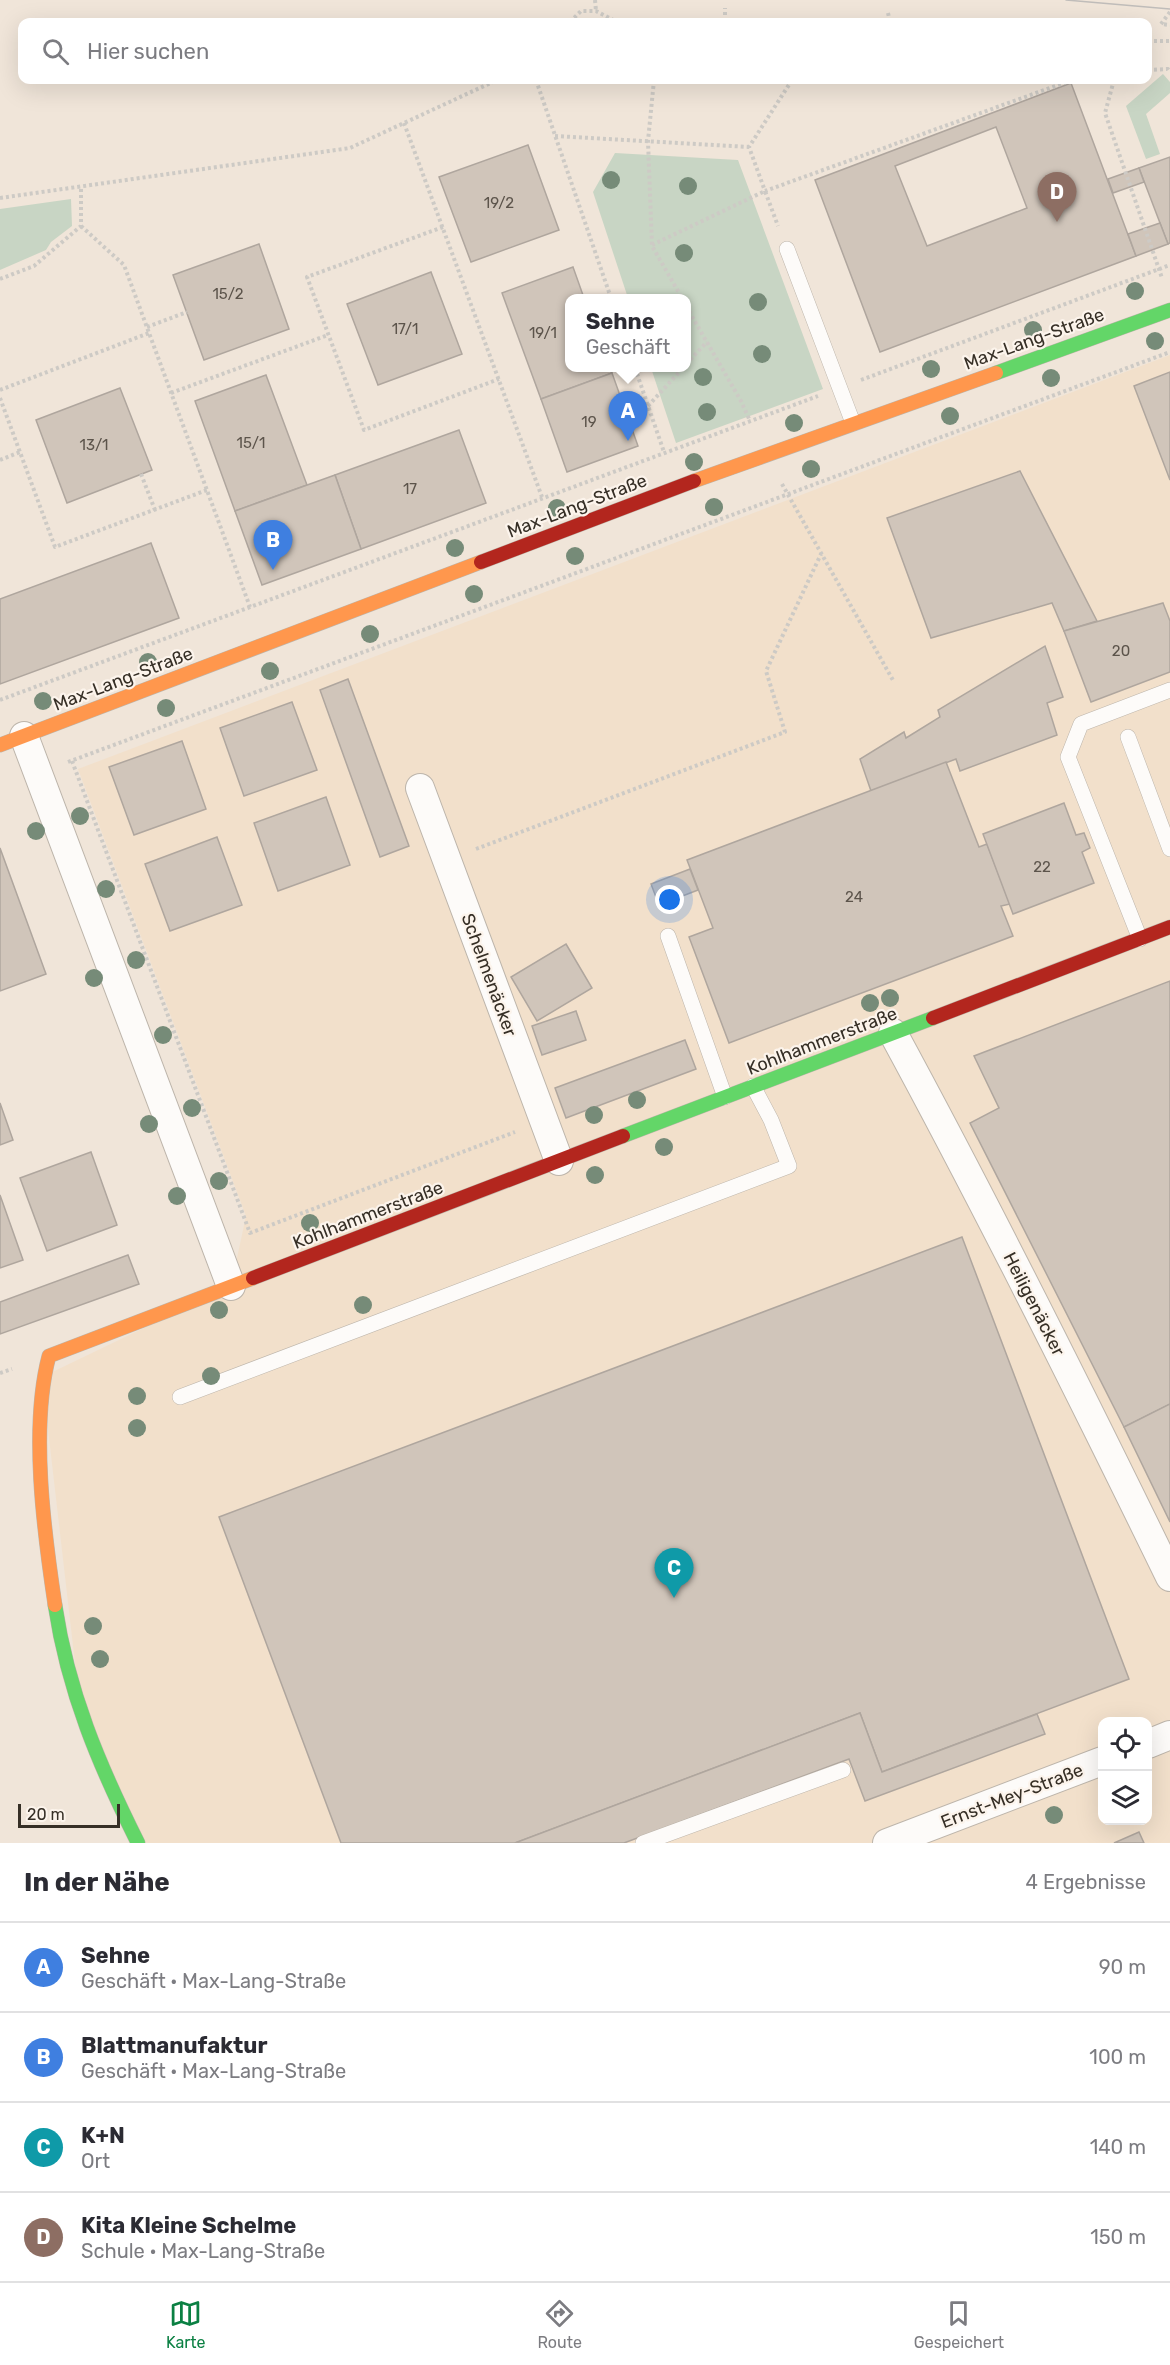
<!DOCTYPE html>
<html lang="de">
<meta charset="utf-8">
<style>
body{margin:0;font-family:Rubik,sans-serif;background:#f7f7f7;color:#2b2b33}
.controls{position:absolute;right:18px;bottom:18px;display:grid;overflow:hidden;border-radius:12px;box-shadow:0 6px 24px #0002}
.controls button{width:54px;height:54px;display:grid;place-items:center;padding:0;border:0;border-bottom:2px solid #e1e1e2;background:#fff;color:#2b2b33;font:30px sans-serif}
.scale{position:absolute;left:18px;bottom:15px;width:102px;box-sizing:border-box;padding-left:6px;border:3px solid #362f26;border-top:0;font-size:16px;line-height:21px;white-space:nowrap;color:#362f26;-webkit-text-stroke:4px #fcf4ec;paint-order:stroke}
.you{position:absolute;left:670px;top:900px;width:21px;height:21px;margin:-15px;border:4px solid #fff;border-radius:50%;background:#1a73e8;box-shadow:0 0 0 9px #1a73e833}
.badge{display:grid;place-items:center;width:39px;height:39px;border-radius:50%;background:#0b8043;color:#fff;font-size:20px;font-weight:700}
.pin{position:absolute;translate:-50% -50px;filter:drop-shadow(0 2px 3px #0008)}
.pin::after{content:'';position:absolute;top:32px;width:21px;height:18px;background:inherit;clip-path:polygon(0 0,100% 0,50% 100%)}
.popup{position:absolute;left:565px;top:294px;width:126px;height:78px;box-sizing:border-box;display:grid;place-content:center;border-radius:12px;background:#fff;filter:drop-shadow(0 2px 4px #0005);font-size:20px;white-space:nowrap;color:#7c7c81}
.popup b{font-size:22px;color:#2b2b33}
.popup::after{content:'';position:absolute;left:50%;top:100%;margin-left:-12px;border:12px solid transparent;border-top-color:#fff}
.list{margin:0;padding:0;list-style:none}
h2{display:flex;justify-content:space-between;align-items:center;height:78px;margin:0;padding:0 24px;font-size:26px}
h2 small{font-size:20px;font-weight:400;color:#7c7c81}
.list li{display:grid;grid-template-columns:39px 1fr auto;gap:18px;align-items:center;box-sizing:border-box;height:90px;padding:0 24px;border-top:2px solid #e1e1e2}
.list b{display:block;font-size:22px;white-space:nowrap}
.list p{margin:0;font-size:20px;white-space:nowrap;color:#7c7c81}
.list em{font-size:20px;font-style:normal;color:#7c7c81}
.icon{flex:none;width:33px;height:33px;fill:none;stroke:currentColor;stroke-width:2;stroke-linecap:round;stroke-linejoin:round}
.map{position:relative;flex:none;width:1170px;height:1843px;overflow:hidden}
.search{position:absolute;background:#fff;box-shadow:0 6px 24px #0002;left:18px;right:18px;top:18px;height:66px;display:flex;align-items:center;gap:15px;box-sizing:border-box;padding:0 21px;border-radius:12px;color:#7c7c81;font-size:22px}
.sheet{height:438px;background:#fff}
nav{display:flex;justify-content:space-around;align-items:center;box-sizing:border-box;height:84px;border-top:2px solid #e1e1e2;background:#fff;font-size:16px;color:#7c7c81}
nav a{display:grid;justify-items:center;gap:3px}
nav .on{color:#0b8043}
.map>svg:first-child{display:block}
.built{fill:#f2e0cb;fill-rule:evenodd}
.green{fill:#c8d5c4}
.building{fill:#d0c5ba;stroke:#afa69e;stroke-width:1.5;fill-rule:evenodd}
.lines{fill:none;stroke-linecap:round;stroke-linejoin:round}
.lane-casing{stroke:#bdb5ab;stroke-width:16}
.street-casing{stroke:#bdb5ab;stroke-width:30}
.fast-casing{stroke:#bdb5ab;stroke-width:15}
.slow-casing{stroke:#bdb5ab;stroke-width:15}
.jam-casing{stroke:#bdb5ab;stroke-width:15}
.path{stroke:#cdcac5;stroke-width:4;stroke-dasharray:3 3;stroke-linecap:butt}
.lane{stroke:#fdfbf9;stroke-width:15}
.street{stroke:#fdfbf9;stroke-width:28}
.fast{stroke:#63d668;stroke-width:14}
.slow{stroke:#ff974d;stroke-width:14}
.jam{stroke:#b3261e;stroke-width:14}
.tram{stroke:#c0bdba;stroke-width:1.5}
.tree{fill:#768b78}
.labels{text-anchor:middle;stroke-width:4.5;stroke-linejoin:round;paint-order:stroke}
.number-label{font-size:15px;fill:#5c544b}
.street-label{font-size:18px;fill:#362f26;stroke:#fcf4ec}
</style>
<div class="map">
<svg width="1170" height="1843" viewBox="0 0 1170 1843">
<rect width="100%" height="100%" fill="#f0e5d9"/>
<!-- built -->
<path class="built" d="M 1170,355 L 1170,1843 L 138,1843 L 81,1715 L 42,1377 L 231,1286 L 246,1216 L 78,769 ZM 1102,1722 L 1148,1722 L 1148,1820 L 1102,1820 Z"/>
<!-- green -->
<g class="green">
<path d="M 1163,74 L 1170,82 L 1170,93 L 1146,114 L 1160,154 L 1146,159 L 1126,106 Z"/>
<path d="M 615,153 L 738,160 L 823,389 L 676,443 L 651,368 L 686,368 L 686,298 L 628,298 L 593,192 Z"/>
<path d="M 71,199 L 72,226 L 51,242 L 46,250 L 0,270 L 0,209 Z"/>
</g>
<!-- building -->
<g class="building">
<path d="M 1071,83 L 1136,256 L 880,352 L 815,180 ZM 996,127 L 1027,208 L 927,246 L 895,166 Z"/>
<path d="M 528,145 L 559,230 L 471,262 L 439,177 Z"/>
<path d="M 1170,157 L 1170,243 L 1168,244 L 1139,168 Z"/>
<path d="M 1139,168 L 1144,182 L 1113,193 L 1108,179 Z"/>
<path d="M 1160,223 L 1168,244 L 1136,256 L 1128,234 Z"/>
<path d="M 259,244 L 289,329 L 204,360 L 173,275 Z"/>
<path d="M 573,267 L 584,298 L 570,298 L 570,368 L 609,368 L 612,373 L 541,399 L 502,293 Z"/>
<path d="M 431,272 L 462,354 L 378,385 L 347,304 Z"/>
<path d="M 1170,372 L 1170,480 L 1134,386 Z"/>
<path d="M 612,373 L 638,446 L 567,472 L 541,399 Z"/>
<path d="M 266,375 L 307,485 L 235,511 L 195,401 Z"/>
<path d="M 120,388 L 152,470 L 67,503 L 36,420 Z"/>
<path d="M 459,430 L 486,503 L 361,549 L 335,475 Z"/>
<path d="M 1020,471 L 1097,621 L 1064,631 L 1052,603 L 931,638 L 887,518 Z"/>
<path d="M 335,475 L 361,549 L 262,585 L 235,511 Z"/>
<path d="M 151,543 L 179,618 L 0,684 L 0,599 Z"/>
<path d="M 1163,603 L 1170,621 L 1170,672 L 1091,702 L 1064,631 Z"/>
<path d="M 1045,646 L 1063,697 L 1047,703 L 1057,735 L 960,771 L 956,759 L 871,791 L 860,759 L 904,732 L 906,738 L 940,717 L 938,710 Z"/>
<path d="M 348,679 L 409,846 L 380,857 L 320,690 Z"/>
<path d="M 292,702 L 317,770 L 244,796 L 220,728 Z"/>
<path d="M 182,741 L 206,809 L 134,835 L 109,767 Z"/>
<path d="M 946,762 L 979,847 L 987,844 L 1010,904 L 1001,906 L 1013,936 L 729,1043 L 689,937 L 713,928 L 687,860 Z"/>
<path d="M 326,797 L 350,865 L 278,891 L 254,823 Z"/>
<path d="M 1064,803 L 1076,835 L 1084,833 L 1090,848 L 1082,852 L 1094,883 L 1013,914 L 983,834 Z"/>
<path d="M 217,837 L 242,905 L 170,931 L 145,864 Z"/>
<path d="M 0,848 L 46,974 L 0,991 Z"/>
<path d="M 690,869 L 698,890 L 659,905 L 651,884 Z"/>
<path d="M 566,944 L 592,988 L 537,1021 L 511,977 Z"/>
<path d="M 1170,981 L 1170,1404 L 1124,1427 L 970,1123 L 999,1108 L 974,1056 Z"/>
<path d="M 576,1011 L 586,1040 L 542,1055 L 532,1026 Z"/>
<path d="M 685,1040 L 696,1069 L 566,1118 L 555,1088 Z"/>
<path d="M 0,1103 L 13,1140 L 0,1145 Z"/>
<path d="M 91,1152 L 117,1225 L 47,1251 L 20,1178 Z"/>
<path d="M 0,1195 L 23,1260 L 0,1268 Z"/>
<path d="M 962,1237 L 1129,1679 L 882,1772 L 860,1713 L 515,1843 L 341,1843 L 219,1517 Z"/>
<path d="M 128,1255 L 139,1284 L 0,1334 L 0,1302 Z"/>
<path d="M 1170,1404 L 1170,1522 L 1124,1427 Z"/>
<path d="M 860,1713 L 882,1772 L 1037,1714 L 1045,1734 L 865,1801 L 849,1759 L 624,1843 L 515,1843 Z"/>
<path d="M 1139,1832 L 1144,1843 L 1114,1843 Z"/>
</g>
<g class="lines">
<!-- lane casing -->
<g class="lane-casing">
<g id="lane">
<path d="M 787,249 L 853,423"/>
<path d="M 1128,737 L 1170,849"/>
<path d="M 668,936 L 725,1097"/>
<path d="M 1140,939 L 1068,757 L 1081,724 L 1170,690"/>
<path d="M 180,1397 L 789,1166 L 771,1120 L 753,1086"/>
<path d="M 643,1843 L 843,1770"/>
</g>
</g>
<!-- street casing -->
<g class="street-casing">
<g id="street">
<path d="M 24,736 L 231,1286"/>
<path d="M 420,788 L 559,1161"/>
<path d="M 893,1033 C 990,1212 1081,1394 1170,1577"/>
<path d="M 1148,1744 L 1170,1735"/>
<path d="M 887,1843 L 1102,1761"/>
</g>
</g>
<!-- fast casing -->
<g class="fast-casing">
<g id="fast">
<path d="M 996,373 L 1170,310"/>
<path d="M 623,1136 L 933,1018"/>
<path d="M 55,1605 C 68,1692 99,1765 138,1843"/>
</g>
</g>
<!-- slow casing -->
<g class="slow-casing">
<g id="slow">
<path d="M 694,481 L 996,373"/>
<path d="M 0,745 L 481,562"/>
<path d="M 55,1605 C 44,1532 30,1427 49,1356 L 253,1278"/>
</g>
</g>
<!-- jam casing -->
<g class="jam-casing">
<g id="jam">
<path d="M 481,562 L 694,481"/>
<path d="M 933,1018 L 1170,927"/>
<path d="M 253,1278 L 623,1136"/>
</g>
</g>
<!-- path -->
<g class="path">
<path d="M 595,0 L 596,11"/>
<path d="M 1170,12 L 1161,24 L 1170,25"/>
<path d="M 888,13 L 890,22"/>
<path d="M 725,21 L 725,8"/>
<path d="M 570,22 L 581,11 L 596,11 L 617,22"/>
<path d="M 723,22 L 751,22"/>
<path d="M 1148,41 L 1170,41"/>
<path d="M 1148,70 L 1168,69 L 1170,72"/>
<path d="M 536,80 L 611,298"/>
<path d="M 654,80 L 648,141 L 652,246 L 682,298"/>
<path d="M 792,80 L 749,147 L 765,191 L 1072,80"/>
<path d="M 1114,80 L 1105,113 L 1162,278"/>
<path d="M 404,123 L 542,497"/>
<path d="M 555,136 L 749,147"/>
<path d="M 0,198 L 350,148 L 497,80"/>
<path d="M 81,226 L 124,265 L 250,607"/>
<path d="M 443,227 L 307,277 L 364,430 L 499,379"/>
<path d="M 652,245 L 765,191 L 778,226"/>
<path d="M 0,279 L 34,266 L 81,226 L 81,186"/>
<path d="M 686,306 L 741,401 L 750,421"/>
<path d="M 147,327 L 187,312"/>
<path d="M 686,364 L 707,342"/>
<path d="M 635,368 L 664,452"/>
<path d="M 861,380 L 1170,265"/>
<path d="M 0,390 L 149,333"/>
<path d="M 171,393 L 328,335"/>
<path d="M 0,398 L 55,547 L 207,490"/>
<path d="M 648,406 L 683,368"/>
<path d="M 0,460 L 20,452"/>
<path d="M 141,474 L 155,510"/>
<path d="M 782,484 L 894,682"/>
<path d="M 0,700 L 818,396"/>
<path d="M 72,761 L 250,1233 L 515,1132"/>
<path d="M 68,762 L 1170,352"/>
<path d="M 476,849 L 785,732 L 766,671 L 821,554"/>
<path d="M 0,1373 L 12,1369"/>
</g>
<!-- lane -->
<use href="#lane" class="lane"/>
<!-- street -->
<use href="#street" class="street"/>
<!-- fast -->
<use href="#fast" class="fast"/>
<!-- slow -->
<use href="#slow" class="slow"/>
<!-- jam -->
<use href="#jam" class="jam"/>
<!-- tram -->
<path class="tram" d="M 1066,0 L 1170,9"/>
</g>
<!-- trees -->
<g class="tree">
<circle cx="611" cy="180" r="9"/>
<circle cx="688" cy="186" r="9"/>
<circle cx="684" cy="253" r="9"/>
<circle cx="1135" cy="291" r="9"/>
<circle cx="758" cy="302" r="9"/>
<circle cx="1033" cy="330" r="9"/>
<circle cx="1155" cy="341" r="9"/>
<circle cx="762" cy="354" r="9"/>
<circle cx="931" cy="369" r="9"/>
<circle cx="703" cy="377" r="9"/>
<circle cx="1051" cy="378" r="9"/>
<circle cx="707" cy="412" r="9"/>
<circle cx="950" cy="416" r="9"/>
<circle cx="794" cy="423" r="9"/>
<circle cx="694" cy="462" r="9"/>
<circle cx="811" cy="469" r="9"/>
<circle cx="714" cy="507" r="9"/>
<circle cx="557" cy="508" r="9"/>
<circle cx="455" cy="548" r="9"/>
<circle cx="575" cy="556" r="9"/>
<circle cx="474" cy="594" r="9"/>
<circle cx="370" cy="634" r="9"/>
<circle cx="148" cy="662" r="9"/>
<circle cx="270" cy="671" r="9"/>
<circle cx="43" cy="701" r="9"/>
<circle cx="166" cy="708" r="9"/>
<circle cx="80" cy="816" r="9"/>
<circle cx="36" cy="831" r="9"/>
<circle cx="106" cy="889" r="9"/>
<circle cx="136" cy="960" r="9"/>
<circle cx="94" cy="978" r="9"/>
<circle cx="890" cy="998" r="9"/>
<circle cx="870" cy="1003" r="9"/>
<circle cx="163" cy="1035" r="9"/>
<circle cx="637" cy="1100" r="9"/>
<circle cx="192" cy="1108" r="9"/>
<circle cx="594" cy="1115" r="9"/>
<circle cx="149" cy="1124" r="9"/>
<circle cx="664" cy="1147" r="9"/>
<circle cx="595" cy="1175" r="9"/>
<circle cx="219" cy="1181" r="9"/>
<circle cx="177" cy="1196" r="9"/>
<circle cx="310" cy="1223" r="9"/>
<circle cx="363" cy="1305" r="9"/>
<circle cx="219" cy="1310" r="9"/>
<circle cx="211" cy="1376" r="9"/>
<circle cx="137" cy="1396" r="9"/>
<circle cx="137" cy="1428" r="9"/>
<circle cx="93" cy="1626" r="9"/>
<circle cx="100" cy="1659" r="9"/>
<circle cx="1054" cy="1815" r="9"/>
</g>
<g class="labels">
<!-- number labels -->
<g class="number-label">
<text x="499" y="208">19/2</text>
<text x="228" y="299">15/2</text>
<text x="405" y="334">17/1</text>
<text x="543" y="338">19/1</text>
<text x="589" y="427">19</text>
<text x="251" y="448">15/1</text>
<text x="94" y="450">13/1</text>
<text x="410" y="494">17</text>
<text x="1121" y="656">20</text>
<text x="1042" y="872">22</text>
<text x="854" y="902">24</text>
</g>
<!-- street labels -->
<g class="street-label">
<text transform="translate(1034 339) rotate(-20)" y="6">Max-Lang-Straße</text>
<text transform="translate(577 506) rotate(-21)" y="6">Max-Lang-Straße</text>
<text transform="translate(123 679) rotate(-21)" y="6">Max-Lang-Straße</text>
<text transform="translate(489 975) rotate(70)" y="6">Schelmenäcker</text>
<text transform="translate(822 1041) rotate(-21)" y="6">Kohlhammerstraße</text>
<text transform="translate(368 1215) rotate(-21)" y="6">Kohlhammerstraße</text>
<text transform="translate(1034 1304) rotate(63)" y="6">Heiligenäcker</text>
<text transform="translate(1012 1796) rotate(-21)" y="6">Ernst-Mey-Straße</text>
</g>
</g>
</svg>
<div class="controls">
<button><svg class="icon" aria-label="locate" viewBox="0 0 24 24"><circle cx="12" cy="12" r="6"/><path d="M12 2v4M12 18v4M2 12h4M18 12h4"/></svg></button>
<button><svg class="icon" aria-label="layers" viewBox="0 0 24 24"><path d="M12 4l9 5-9 5-9-5zM3 14l9 5 9-5"/></svg></button>
</div>
<div class="scale">20 m</div>
<div class="you"></div>
<div class="pin badge" style="left:628px;top:441px;background:#3f7fe0">A</div>
<div class="popup"><b>Sehne</b>Geschäft</div>
<div class="pin badge" style="left:273px;top:570px;background:#3f7fe0">B</div>
<div class="pin badge" style="left:674px;top:1598px;background:#0f9aa8">C</div>
<div class="pin badge" style="left:1057px;top:222px;background:#8d6e63">D</div>
<div class="search"><svg class="icon" aria-label="search" viewBox="0 0 24 24"><circle cx="10" cy="10" r="6"/><path d="M15 15l6 6"/></svg>Hier suchen</div>
</div>
<section class="sheet">
<h2>In der Nähe<small>4 Ergebnisse</small></h2>
<ul class="list">
<li><span class="badge" style="background:#3f7fe0">A</span><div><b>Sehne</b><p>Geschäft · Max-Lang-Straße</p></div><em>90 m</em></li>
<li><span class="badge" style="background:#3f7fe0">B</span><div><b>Blattmanufaktur</b><p>Geschäft · Max-Lang-Straße</p></div><em>100 m</em></li>
<li><span class="badge" style="background:#0f9aa8">C</span><div><b>K+N</b><p>Ort</p></div><em>140 m</em></li>
<li><span class="badge" style="background:#8d6e63">D</span><div><b>Kita Kleine Schelme</b><p>Schule · Max-Lang-Straße</p></div><em>150 m</em></li>
</ul>
</section>
<nav>
<a class="on"><svg class="icon" aria-label="map" viewBox="0 0 24 24"><path d="M3 6l6-2 6 2 6-2v14l-6 2-6-2-6 2zM9 4v14M15 6v14"/></svg>Karte</a>
<a><svg class="icon" aria-label="directions" viewBox="0 0 24 24"><path d="M12 3l9 9-9 9-9-9zM9 14v-3h6M13 9l2 2-2 2"/></svg>Route</a>
<a><svg class="icon" aria-label="saved" viewBox="0 0 24 24"><path d="M7 4h10v16l-5-4-5 4z"/></svg>Gespeichert</a>
</nav>
